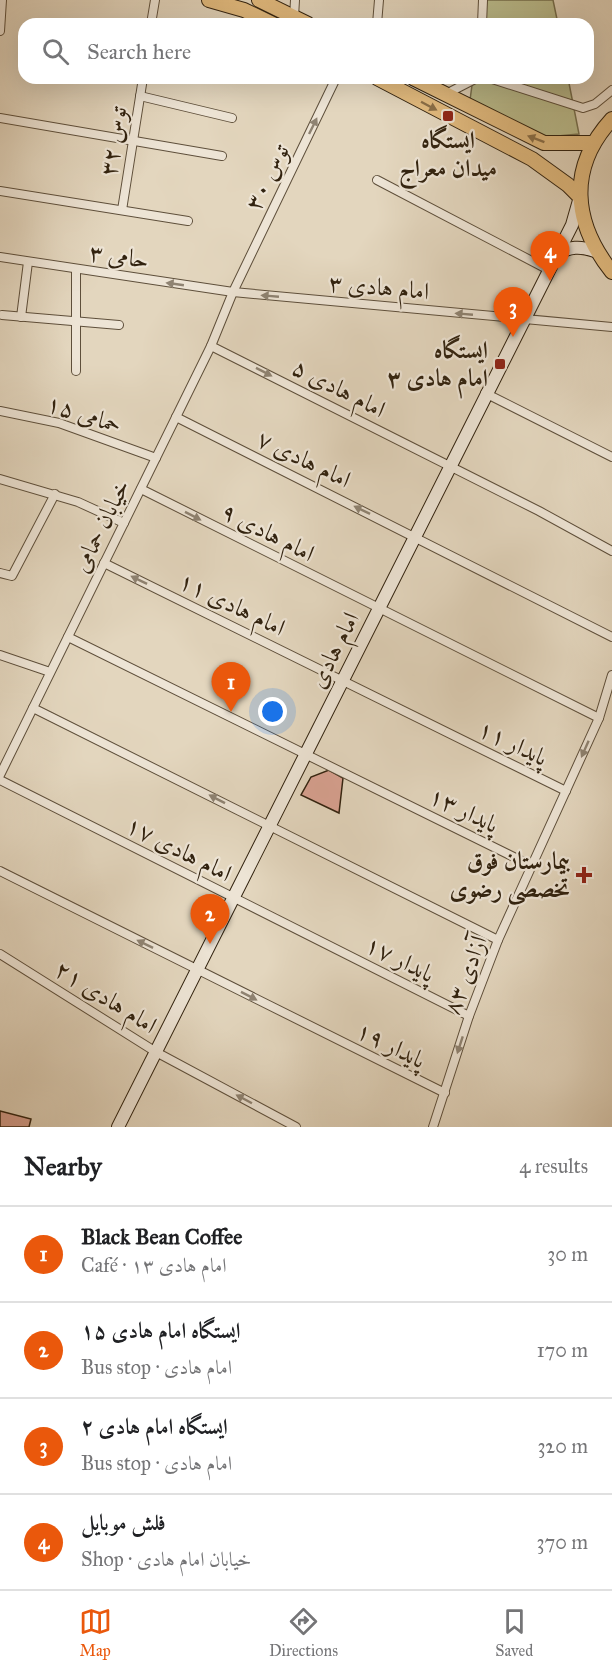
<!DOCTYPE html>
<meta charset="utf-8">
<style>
body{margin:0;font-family:"IM FELL Great Primer",Amiri,serif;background:#f2f2f2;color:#202124}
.you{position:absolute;left:273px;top:712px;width:21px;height:21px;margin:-15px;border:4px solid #fff;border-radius:50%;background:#1a73e8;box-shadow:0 0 0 9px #1a73e833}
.badge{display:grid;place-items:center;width:39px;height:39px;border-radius:50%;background:#ea580c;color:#fff;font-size:20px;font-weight:700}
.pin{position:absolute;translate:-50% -50px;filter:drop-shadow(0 2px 3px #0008)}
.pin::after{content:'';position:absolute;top:32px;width:21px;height:18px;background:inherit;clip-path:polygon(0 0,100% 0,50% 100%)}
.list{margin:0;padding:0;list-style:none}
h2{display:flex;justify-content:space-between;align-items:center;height:78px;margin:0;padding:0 24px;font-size:26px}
h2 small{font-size:20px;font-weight:400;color:#757577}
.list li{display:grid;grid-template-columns:39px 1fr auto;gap:18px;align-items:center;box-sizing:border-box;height:96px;padding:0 24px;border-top:2px solid #e0e0e0}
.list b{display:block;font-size:22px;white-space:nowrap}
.list p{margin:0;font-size:20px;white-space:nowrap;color:#757577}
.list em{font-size:20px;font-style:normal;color:#757577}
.icon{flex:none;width:33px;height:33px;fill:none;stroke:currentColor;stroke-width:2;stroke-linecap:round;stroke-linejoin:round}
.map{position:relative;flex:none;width:612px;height:1127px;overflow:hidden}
.search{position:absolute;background:#fff;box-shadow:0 6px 24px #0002;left:18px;right:18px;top:18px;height:66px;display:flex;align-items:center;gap:15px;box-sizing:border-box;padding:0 21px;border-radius:18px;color:#757577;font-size:22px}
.sheet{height:462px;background:#fff}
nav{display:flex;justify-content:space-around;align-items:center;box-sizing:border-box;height:84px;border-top:2px solid #e0e0e0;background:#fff;font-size:16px;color:#757577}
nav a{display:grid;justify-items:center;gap:3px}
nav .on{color:#ea580c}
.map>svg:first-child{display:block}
.green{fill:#babc8d;stroke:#766f4e;stroke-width:1.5}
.building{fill:#d9a292;stroke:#31220f;stroke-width:1.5}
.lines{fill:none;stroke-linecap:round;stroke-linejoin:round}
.minor-casing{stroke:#5e4f3b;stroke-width:10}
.secondary-casing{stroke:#31220f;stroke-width:14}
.primary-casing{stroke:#31220f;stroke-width:16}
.minor{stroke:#ede4d5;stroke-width:8}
.secondary{stroke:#ede4d5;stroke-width:12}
.primary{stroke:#e2bb7f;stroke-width:14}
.oneway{fill:#8a6e47}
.oneway2{fill:#8f8372}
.poi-dot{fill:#8f2418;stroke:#ede4d5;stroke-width:2}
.labels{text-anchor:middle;stroke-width:4.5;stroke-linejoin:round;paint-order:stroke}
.poi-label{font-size:24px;font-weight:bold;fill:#31220f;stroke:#ede4d5;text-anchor:end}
.street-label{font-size:24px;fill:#31220f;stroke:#ede4d5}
</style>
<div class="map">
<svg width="612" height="1127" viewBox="0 0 612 1127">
<rect width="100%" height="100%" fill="#e3d6be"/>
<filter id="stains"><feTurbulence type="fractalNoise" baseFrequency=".00333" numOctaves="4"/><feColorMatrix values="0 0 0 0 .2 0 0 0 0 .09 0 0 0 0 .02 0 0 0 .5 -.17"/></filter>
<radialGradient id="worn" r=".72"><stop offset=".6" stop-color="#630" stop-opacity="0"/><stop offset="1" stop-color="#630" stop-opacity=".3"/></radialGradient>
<!-- green -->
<g class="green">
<path d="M 483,0 L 553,0 L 558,24 L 480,24 Z"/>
<path d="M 473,78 L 568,78 L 579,134 L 547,137 L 470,100 Z"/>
</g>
<!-- building -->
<g class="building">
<path d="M 329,770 L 343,778 L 339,813 L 301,795 L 311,777 Z"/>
<path d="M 0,1111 L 31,1119 L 29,1127 L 0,1127 Z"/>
</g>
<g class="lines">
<!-- minor casing -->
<g class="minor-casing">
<g id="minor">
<path d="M 294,17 L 295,0"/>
<path d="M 151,24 L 155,0"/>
<path d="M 377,24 L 379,0"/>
<path d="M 482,24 L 483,0"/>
<path d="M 0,31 L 2,0"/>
<path d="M 489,78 L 583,108 L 595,104 L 612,90"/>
<path d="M 446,94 L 477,78"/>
<path d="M 140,96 L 232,118"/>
<path d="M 0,118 L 222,156"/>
<path d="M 377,180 L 547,269"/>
<path d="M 0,191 L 188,221"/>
<path d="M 122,210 L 143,78"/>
<path d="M 0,257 L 233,292 L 612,327"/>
<path d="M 76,270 L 76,371"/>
<path d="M 2,315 L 119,325"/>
<path d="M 21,317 L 28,262"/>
<path d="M 211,346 L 539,511 L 612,551"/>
<path d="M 485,393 L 612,457"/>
<path d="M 0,411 L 59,423 L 156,458"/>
<path d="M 176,417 L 612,637"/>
<path d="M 0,479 L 78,502 L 124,523"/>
<path d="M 141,489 L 599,718"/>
<path d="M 104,563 L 566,791"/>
<path d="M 0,573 L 12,576 L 55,494"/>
<path d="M 68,637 L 532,866"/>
<path d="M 0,655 L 50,672"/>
<path d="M 33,708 L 498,940"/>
<path d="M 0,775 L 211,346 L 233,292 L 336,78"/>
<path d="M 0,780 L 469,1016"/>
<path d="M 0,871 L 445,1093"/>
<path d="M 0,954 L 156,1052 L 296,1127"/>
<path d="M 433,1127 L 469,1016 L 498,940 L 599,718 L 612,675"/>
</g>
</g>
<!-- secondary casing -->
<g class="secondary-casing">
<g id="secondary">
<path d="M 556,255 C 570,246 580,246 595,251"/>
<path d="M 118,1127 L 572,225 L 580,197"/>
</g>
</g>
<!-- primary casing -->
<g class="primary-casing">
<g id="primary">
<path d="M 209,0 L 244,10 L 273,24"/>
<path d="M 259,0 L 308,24"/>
<path d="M 377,78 L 532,159 L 568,185 L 580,197"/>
<path d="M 413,78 L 544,143 L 593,143"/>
<path d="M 612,119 C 567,168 573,223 612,272"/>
</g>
</g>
<!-- minor -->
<use href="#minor" class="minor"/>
<!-- secondary -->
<use href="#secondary" class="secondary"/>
<!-- primary -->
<use href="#primary" class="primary"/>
</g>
<!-- one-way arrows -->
<defs><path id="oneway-solid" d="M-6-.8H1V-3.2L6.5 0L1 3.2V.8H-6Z" transform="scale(1.5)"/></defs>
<g class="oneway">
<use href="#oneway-solid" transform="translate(429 106) rotate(28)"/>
<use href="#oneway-solid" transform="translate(536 139) rotate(-159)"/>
</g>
<g class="oneway2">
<use href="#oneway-solid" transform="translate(313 126) rotate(-64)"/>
<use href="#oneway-solid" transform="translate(175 284) rotate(-172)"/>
<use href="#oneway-solid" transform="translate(270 296) rotate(-175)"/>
<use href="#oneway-solid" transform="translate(464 314) rotate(-175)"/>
<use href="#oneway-solid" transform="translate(264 372) rotate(27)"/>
<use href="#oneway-solid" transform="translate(362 510) rotate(-154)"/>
<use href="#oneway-solid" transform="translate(193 516) rotate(27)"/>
<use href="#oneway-solid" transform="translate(139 580) rotate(-154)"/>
<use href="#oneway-solid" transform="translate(585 749) rotate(114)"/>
<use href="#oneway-solid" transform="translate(217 799) rotate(-153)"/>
<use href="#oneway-solid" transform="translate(145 944) rotate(-154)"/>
<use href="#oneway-solid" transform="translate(249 996) rotate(27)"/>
<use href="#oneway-solid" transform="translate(460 1045) rotate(108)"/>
<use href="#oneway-solid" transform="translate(244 1099) rotate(-152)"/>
</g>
<!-- markers -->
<g class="poi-dot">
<rect x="442" y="110" width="12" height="12" rx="3"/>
<rect x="494" y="358" width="12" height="12" rx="3"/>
<path d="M581 866h6v6h6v6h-6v6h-6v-6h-6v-6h6z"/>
</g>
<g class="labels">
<!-- poi labels -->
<g class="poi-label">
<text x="448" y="148" text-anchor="middle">ایستگاه<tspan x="448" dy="28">میدان معراج</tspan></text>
<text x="488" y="358">ایستگاه<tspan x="488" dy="28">امام هادی ۳</tspan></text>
<text x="570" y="869">بیمارستان فوق<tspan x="570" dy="28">تخصصی رضوی</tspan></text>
</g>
<!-- street labels -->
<g class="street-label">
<text transform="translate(113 141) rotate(-81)" y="8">توس ۳۲</text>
<text transform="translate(267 177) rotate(-64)" y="8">توس ۳۰</text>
<text transform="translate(119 256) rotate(8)" y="8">حامی ۳</text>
<text transform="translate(379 287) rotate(5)" y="8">امام هادی ۳</text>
<text transform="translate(339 388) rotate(27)" y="8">امام هادی ۵</text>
<text transform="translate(84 414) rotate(18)" y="8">حمامی ۱۵</text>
<text transform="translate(304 459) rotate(26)" y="8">امام هادی ۷</text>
<text transform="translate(101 526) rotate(-64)" y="8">خیابان حمامی</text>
<text transform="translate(268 532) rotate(27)" y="8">امام هادی ۹</text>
<text transform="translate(232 604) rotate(26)" y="8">امام هادی ۱۱</text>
<text transform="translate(334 650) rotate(-63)" y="8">امام هادی</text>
<text transform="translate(513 743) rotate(26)" y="8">پایدار ۱۱</text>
<text transform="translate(464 810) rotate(26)" y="8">پایدار ۱۳</text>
<text transform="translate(179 849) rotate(27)" y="8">امام هادی ۱۷</text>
<text transform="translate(400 959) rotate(27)" y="8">پایدار ۱۷</text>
<text transform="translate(465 975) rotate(-69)" y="8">آزادی ۸۳</text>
<text transform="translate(106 997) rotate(32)" y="8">امام هادی ۲۱</text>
<text transform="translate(391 1045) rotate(27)" y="8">پایدار ۱۹</text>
</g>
</g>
<rect width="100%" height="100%" filter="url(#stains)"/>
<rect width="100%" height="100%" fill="url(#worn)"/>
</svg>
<div class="you"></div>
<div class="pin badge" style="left:231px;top:712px">1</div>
<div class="pin badge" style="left:210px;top:944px">2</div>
<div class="pin badge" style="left:513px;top:337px">3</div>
<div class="pin badge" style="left:550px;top:281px">4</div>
<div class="search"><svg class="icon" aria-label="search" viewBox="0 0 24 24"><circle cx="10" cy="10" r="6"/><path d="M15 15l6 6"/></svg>Search here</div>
</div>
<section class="sheet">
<h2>Nearby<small>4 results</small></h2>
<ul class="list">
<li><span class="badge">1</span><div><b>Black Bean Coffee</b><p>Café · امام هادی ۱۳</p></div><em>30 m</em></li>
<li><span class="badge">2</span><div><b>ایستگاه امام هادی ۱۵</b><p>Bus stop · امام هادی</p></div><em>170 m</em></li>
<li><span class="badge">3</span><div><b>ایستگاه امام هادی ۲</b><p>Bus stop · امام هادی</p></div><em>320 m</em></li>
<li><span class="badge">4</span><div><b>فلش موبایل</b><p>Shop · خیابان امام هادی</p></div><em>370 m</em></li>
</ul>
</section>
<nav>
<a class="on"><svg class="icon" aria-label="map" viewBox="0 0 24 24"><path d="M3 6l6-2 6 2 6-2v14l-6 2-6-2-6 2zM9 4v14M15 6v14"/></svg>Map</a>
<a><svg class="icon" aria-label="directions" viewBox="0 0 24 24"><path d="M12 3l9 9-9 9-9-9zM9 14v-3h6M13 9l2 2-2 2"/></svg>Directions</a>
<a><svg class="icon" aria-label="saved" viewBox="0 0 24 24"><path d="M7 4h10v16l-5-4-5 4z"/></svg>Saved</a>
</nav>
